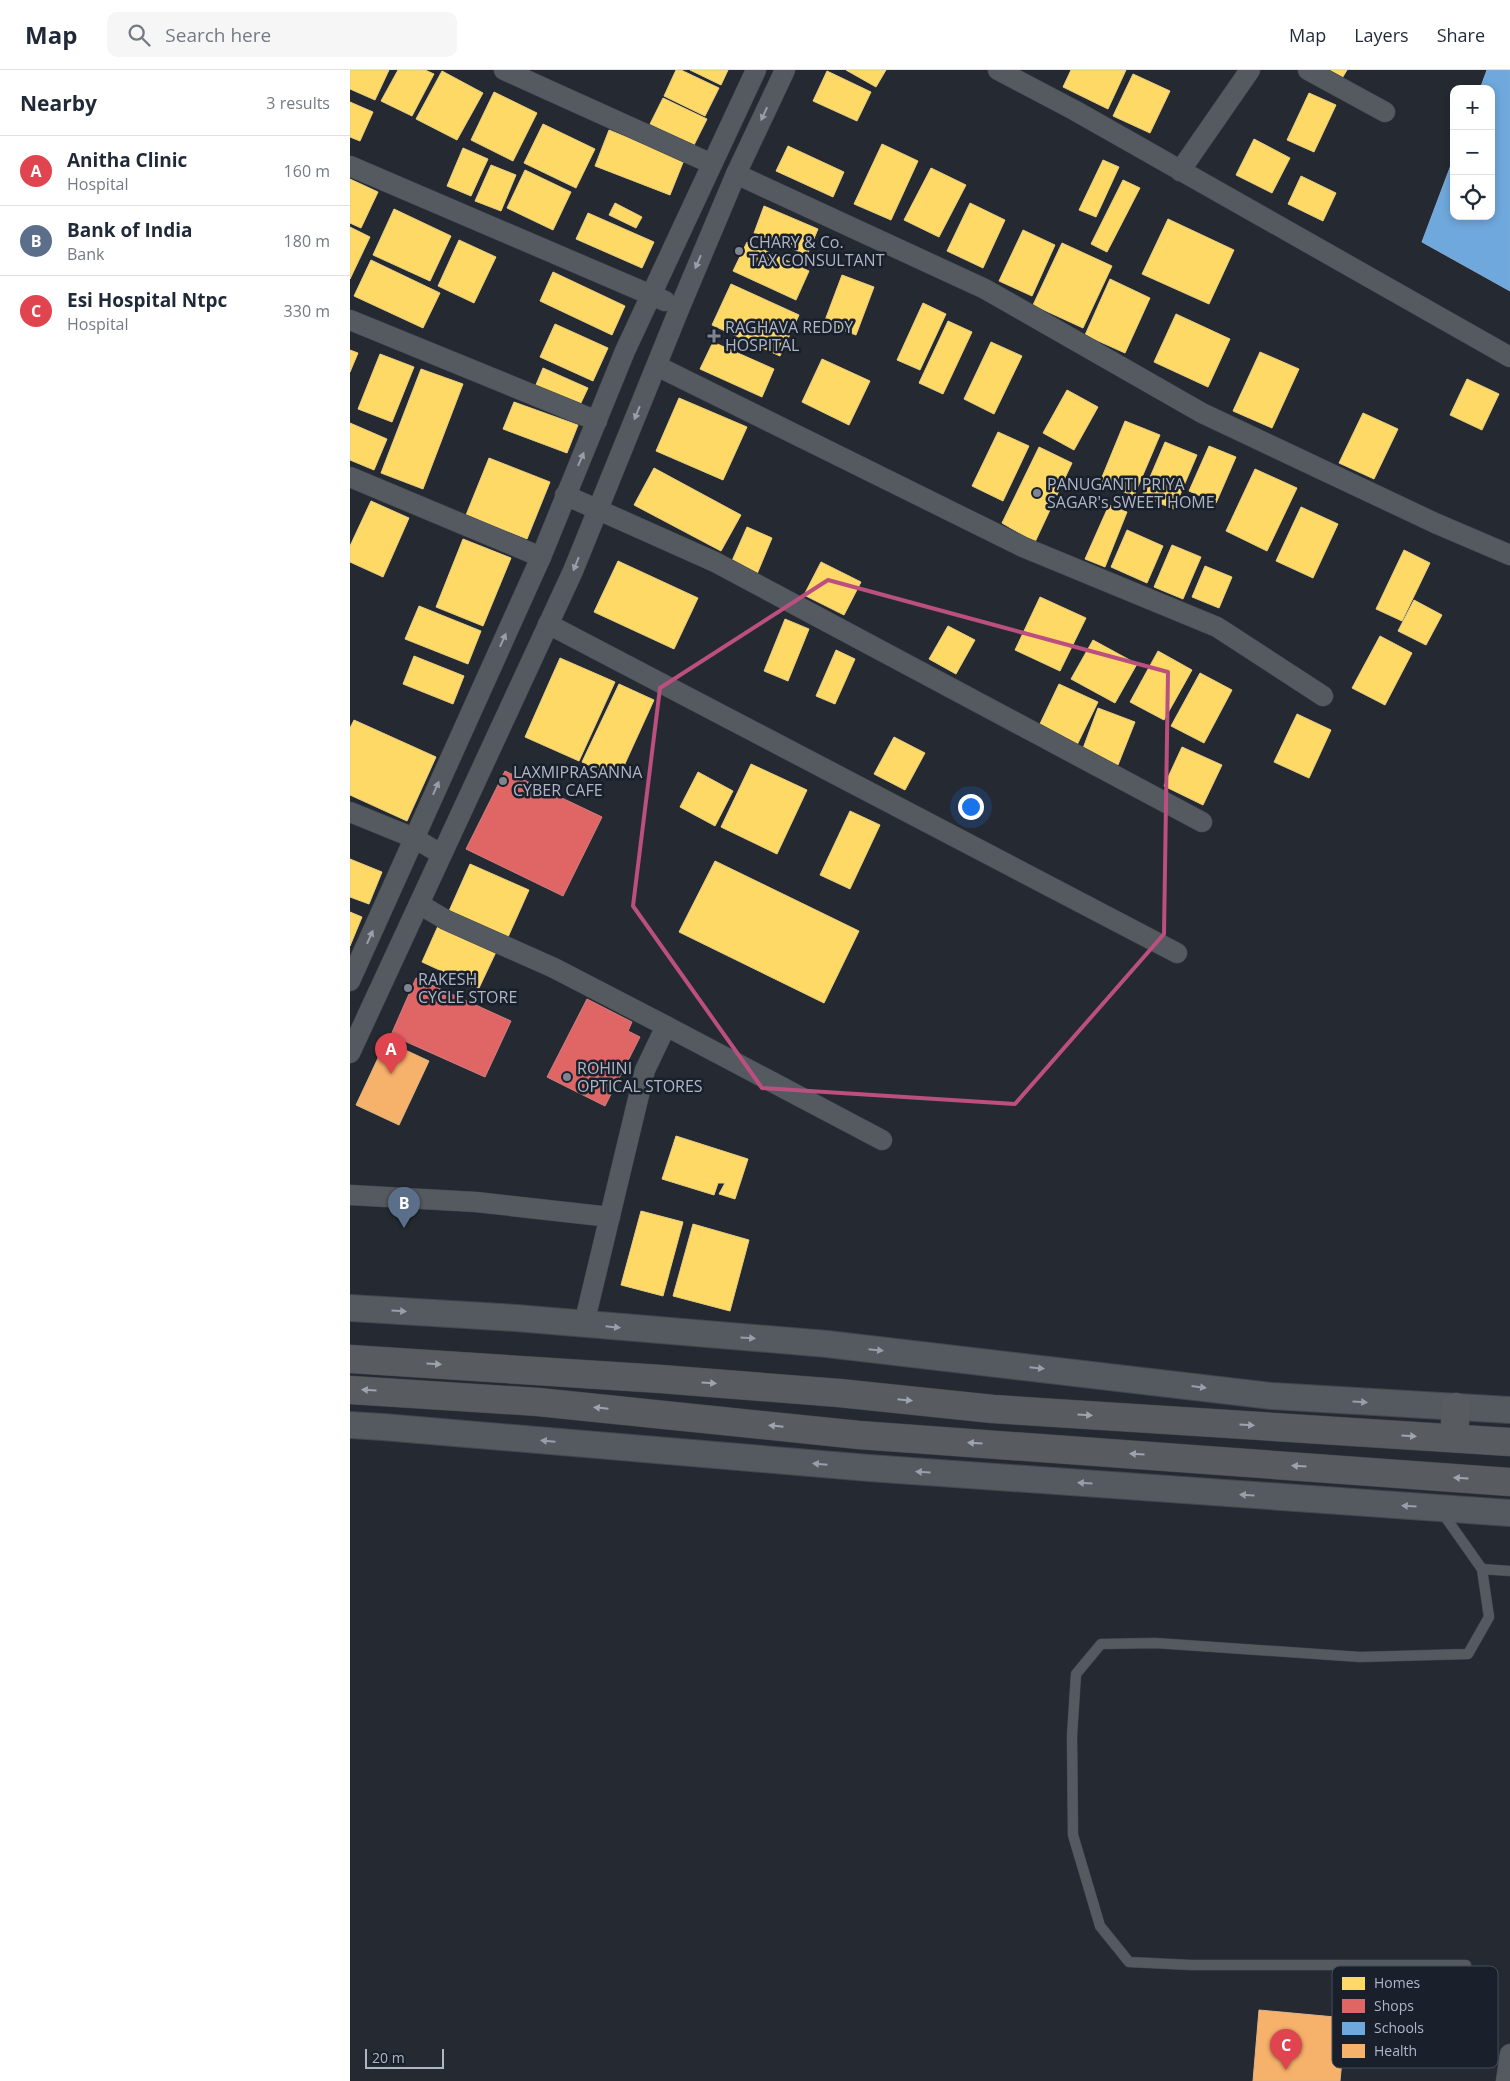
<!DOCTYPE html>
<meta charset="utf-8">
<style>
body{margin:0;font-family:"Open Sans",sans-serif;background:#f6f6f7;color:#1f2937}
.controls{position:absolute;right:15px;top:15px;display:grid;overflow:hidden;border-radius:10px;box-shadow:0 2px 8px #0003}
.controls button{width:45px;height:45px;display:grid;place-items:center;padding:0;border:0;border-bottom:1px solid #e0e1e3;background:#fff;color:#1f2937;font:25px sans-serif}
.scale{position:absolute;left:15px;bottom:12px;width:79px;box-sizing:border-box;padding-left:5px;border:2px solid #aeb6c4;border-top:0;font-size:14px;line-height:18px;white-space:nowrap;color:#aeb6c4;-webkit-text-stroke:4px #19202c;paint-order:stroke}
.you{position:absolute;left:620px;top:736px;width:18px;height:18px;margin:-12px;border:4px solid #fff;border-radius:50%;background:#1a73e8;box-shadow:0 0 0 8px #1a73e833}
.badge{display:grid;place-items:center;width:32px;height:32px;border-radius:50%;background:#7e8591;color:#fff;font-size:16px;font-weight:700}
.pin{position:absolute;translate:-50% -41px;filter:drop-shadow(0 1px 2px #0008)}
.pin::after{content:'';position:absolute;top:26px;width:18px;height:15px;background:inherit;clip-path:polygon(0 0,100% 0,50% 100%)}
.list{margin:0;padding:0;list-style:none}
h2{display:flex;justify-content:space-between;align-items:center;height:65px;margin:0;padding:0 20px;font-size:21px}
h2 small{font-size:16px;font-weight:400;color:#747a83}
.list li{display:grid;grid-template-columns:32px 1fr auto;gap:15px;align-items:center;box-sizing:border-box;height:70px;padding:0 20px;border-top:1px solid #e0e1e3}
.list b{display:block;font-size:19px;white-space:nowrap}
.list p{margin:0;font-size:16px;white-space:nowrap;color:#747a83}
.list em{font-size:16px;font-style:normal;color:#747a83}
.icon{flex:none;width:28px;height:28px;fill:none;stroke:currentColor;stroke-width:2;stroke-linecap:round;stroke-linejoin:round}
.map{position:relative;flex:none;width:1160px;height:2011px;overflow:hidden}
header{display:flex;align-items:center;gap:30px;box-sizing:border-box;height:70px;padding:0 25px;background:#fff;border-bottom:1px solid #e0e1e3}
header strong{font-size:24px}
nav{display:flex;gap:28px;margin-inline-start:auto;font-size:18px}
.search{width:350px;height:45px;background:#f6f6f7;display:flex;align-items:center;gap:12px;box-sizing:border-box;padding:0 18px;border-radius:10px;color:#747a83;font-size:19px}
main{display:flex}
aside{flex:1;background:#fff}
.map>svg:first-child{display:block}
.homes{fill:#ffd966;stroke:#e7ce82}
.shops{fill:#e06666;stroke:#d17e82}
.schools{fill:#6fa8dc;stroke:#82acd5}
.health{fill:#f6b26b;stroke:#e0b386}
.lines{fill:none;stroke-linecap:round;stroke-linejoin:round}
.service-casing{stroke:#42464c;stroke-width:11}
.minor-casing{stroke:#42464c;stroke-width:21}
.tertiary-casing{stroke:#42464c;stroke-width:28}
.trunk-casing{stroke:#42464d;stroke-width:29}
.service{stroke:#555960;stroke-width:10}
.minor{stroke:#555960;stroke-width:20}
.tertiary{stroke:#555960;stroke-width:26}
.trunk{stroke:#585c61;stroke-width:28}
.oneway{fill:#989fab}
.oneway2{fill:#9da4b0}
.marked{fill:none;stroke:#bb4f80;stroke-width:4;stroke-linejoin:round}
.poi-dot{fill:#7e8591;stroke:#19202c;stroke-width:2}
.labels{text-anchor:middle;stroke-width:5;stroke-linejoin:round;paint-order:stroke}
.poi-label{font-size:16px;fill:#aeb6c4;stroke:#19202c;text-anchor:start}
.key{fill:#19202c;stroke:#464d5a;stroke-width:1}
.key-label{font-size:14px;fill:#aeb6c4}
</style>
<header>
<strong>Map</strong>
<div class="search"><svg class="icon" aria-label="search" viewBox="0 0 24 24"><circle cx="10" cy="10" r="6"/><path d="M15 15l6 6"/></svg>Search here</div>
<nav><a>Map</a><a>Layers</a><a>Share</a></nav>
</header>
<main>
<aside>
<h2>Nearby<small>3 results</small></h2>
<ul class="list">
<li><span class="badge" style="background:#e0444e">A</span><div><b>Anitha Clinic</b><p>Hospital</p></div><em>160 m</em></li>
<li><span class="badge" style="background:#5c6f8a">B</span><div><b>Bank of India</b><p>Bank</p></div><em>180 m</em></li>
<li><span class="badge" style="background:#e0444e">C</span><div><b>Esi Hospital Ntpc</b><p>Hospital</p></div><em>330 m</em></li>
</ul>
</aside>
<div class="map">
<svg width="1160" height="2011" viewBox="0 0 1160 2011">
<rect width="100%" height="100%" fill="#252a32"/>
<!-- homes -->
<g class="homes">
<path d="M 0,0 L 39,0 L 25,30 L 0,19 Z"/>
<path d="M 48,0 L 75,0 L 84,4 L 62,46 L 31,31 Z"/>
<path d="M 326,0 L 331,0 L 369,18 L 355,46 L 314,26 Z"/>
<path d="M 340,0 L 378,0 L 371,15 Z"/>
<path d="M 496,0 L 536,0 L 526,17 Z"/>
<path d="M 721,0 L 776,0 L 758,39 L 713,17 Z"/>
<path d="M 975,0 L 997,0 L 991,10 Z"/>
<path d="M 92,1 L 133,23 L 107,70 L 66,49 Z"/>
<path d="M 477,1 L 521,22 L 507,51 L 463,31 Z"/>
<path d="M 783,4 L 820,21 L 800,63 L 763,46 Z"/>
<path d="M 144,22 L 187,43 L 163,91 L 121,70 Z"/>
<path d="M 959,23 L 986,35 L 964,82 L 937,70 Z"/>
<path d="M 313,28 L 357,49 L 344,75 L 300,54 Z"/>
<path d="M 1160,29 L 1160,124 L 1138,181 L 1106,169 L 1115,146 L 1141,146 L 1141,78 Z"/>
<path d="M 0,32 L 23,42 L 10,71 L 0,67 Z"/>
<path d="M 193,54 L 245,79 L 226,118 L 174,93 Z"/>
<path d="M 259,60 L 334,90 L 320,125 L 245,96 Z"/>
<path d="M 904,69 L 940,88 L 922,123 L 886,105 Z"/>
<path d="M 532,74 L 568,91 L 541,150 L 504,134 Z"/>
<path d="M 438,76 L 494,102 L 483,127 L 426,101 Z"/>
<path d="M 113,78 L 138,89 L 121,126 L 97,116 Z"/>
<path d="M 753,90 L 769,97 L 746,147 L 729,140 Z"/>
<path d="M 141,95 L 166,105 L 151,141 L 125,131 Z"/>
<path d="M 581,98 L 616,115 L 589,167 L 554,150 Z"/>
<path d="M 175,100 L 221,122 L 203,160 L 157,138 Z"/>
<path d="M 951,106 L 986,123 L 973,151 L 938,134 Z"/>
<path d="M 0,109 L 28,122 L 11,158 L 0,153 Z"/>
<path d="M 773,110 L 790,118 L 757,182 L 741,174 Z"/>
<path d="M 265,133 L 292,147 L 286,158 L 259,145 Z"/>
<path d="M 620,133 L 655,150 L 633,198 L 597,181 Z"/>
<path d="M 414,136 L 468,159 L 457,185 L 404,163 Z"/>
<path d="M 44,139 L 101,166 L 80,211 L 23,185 Z"/>
<path d="M 238,143 L 304,172 L 292,198 L 226,169 Z"/>
<path d="M 818,149 L 884,180 L 859,234 L 792,204 Z"/>
<path d="M 0,157 L 20,167 L 0,209 Z"/>
<path d="M 673,160 L 705,175 L 682,226 L 649,211 Z"/>
<path d="M 109,170 L 146,187 L 124,233 L 88,216 Z"/>
<path d="M 397,172 L 459,201 L 446,230 L 383,201 Z"/>
<path d="M 712,173 L 762,196 L 733,258 L 683,235 Z"/>
<path d="M 21,190 L 90,223 L 73,258 L 4,226 Z"/>
<path d="M 203,202 L 275,236 L 262,265 L 190,231 Z"/>
<path d="M 492,205 L 524,217 L 506,265 L 474,253 Z"/>
<path d="M 760,209 L 800,228 L 775,283 L 735,265 Z"/>
<path d="M 381,214 L 449,245 L 430,286 L 362,255 Z"/>
<path d="M 573,233 L 596,244 L 570,300 L 547,290 Z"/>
<path d="M 826,244 L 880,269 L 858,317 L 804,292 Z"/>
<path d="M 598,251 L 622,262 L 593,324 L 569,313 Z"/>
<path d="M 205,254 L 258,278 L 243,311 L 190,287 Z"/>
<path d="M 363,272 L 424,299 L 412,327 L 350,299 Z"/>
<path d="M 641,272 L 672,286 L 644,344 L 614,329 Z"/>
<path d="M 0,280 L 8,283 L 0,302 Z"/>
<path d="M 910,282 L 949,299 L 922,358 L 883,341 Z"/>
<path d="M 30,284 L 64,297 L 42,352 L 8,339 Z"/>
<path d="M 472,289 L 520,311 L 499,355 L 452,332 Z"/>
<path d="M 193,298 L 238,318 L 229,337 L 185,317 Z"/>
<path d="M 71,299 L 113,314 L 73,419 L 31,403 Z"/>
<path d="M 1117,309 L 1149,324 L 1132,360 L 1100,345 Z"/>
<path d="M 717,320 L 748,337 L 724,380 L 693,363 Z"/>
<path d="M 329,328 L 397,357 L 373,410 L 306,381 Z"/>
<path d="M 164,332 L 228,355 L 217,383 L 153,359 Z"/>
<path d="M 1013,343 L 1048,359 L 1024,409 L 989,393 Z"/>
<path d="M 775,351 L 810,365 L 784,426 L 750,412 Z"/>
<path d="M 0,353 L 37,369 L 24,400 L 0,390 Z"/>
<path d="M 648,362 L 679,376 L 653,431 L 622,416 Z"/>
<path d="M 815,372 L 847,385 L 824,439 L 792,426 Z"/>
<path d="M 859,376 L 886,387 L 866,433 L 839,421 Z"/>
<path d="M 689,377 L 722,393 L 685,472 L 652,453 Z"/>
<path d="M 139,388 L 200,412 L 177,469 L 116,445 Z"/>
<path d="M 304,398 L 391,445 L 371,481 L 284,435 Z"/>
<path d="M 905,399 L 947,418 L 917,481 L 876,461 Z"/>
<path d="M 21,431 L 59,448 L 33,507 L 0,492 L 0,476 Z"/>
<path d="M 759,435 L 777,442 L 755,497 L 735,489 Z"/>
<path d="M 951,437 L 988,454 L 963,508 L 926,491 Z"/>
<path d="M 397,457 L 422,468 L 407,504 L 381,493 Z"/>
<path d="M 777,460 L 813,476 L 797,513 L 761,497 Z"/>
<path d="M 113,469 L 161,488 L 133,556 L 86,537 Z"/>
<path d="M 822,475 L 851,487 L 833,529 L 804,517 Z"/>
<path d="M 1054,480 L 1080,493 L 1052,551 L 1026,539 Z"/>
<path d="M 268,491 L 348,528 L 324,579 L 244,542 Z"/>
<path d="M 471,492 L 511,512 L 494,545 L 454,525 Z"/>
<path d="M 855,496 L 882,507 L 869,538 L 842,527 Z"/>
<path d="M 690,527 L 736,548 L 710,601 L 665,580 Z"/>
<path d="M 1064,530 L 1092,545 L 1076,575 L 1048,561 Z"/>
<path d="M 69,536 L 131,561 L 118,594 L 55,569 Z"/>
<path d="M 435,549 L 459,559 L 438,611 L 414,601 Z"/>
<path d="M 598,556 L 625,570 L 606,604 L 579,589 Z"/>
<path d="M 1030,566 L 1062,583 L 1035,635 L 1002,618 Z"/>
<path d="M 743,570 L 787,594 L 765,633 L 721,609 Z"/>
<path d="M 486,580 L 505,589 L 485,634 L 466,626 Z"/>
<path d="M 808,581 L 842,600 L 814,650 L 780,632 Z"/>
<path d="M 64,586 L 114,606 L 103,634 L 53,614 Z"/>
<path d="M 210,588 L 265,612 L 229,691 L 175,667 Z"/>
<path d="M 850,603 L 882,620 L 854,673 L 821,656 Z"/>
<path d="M 269,614 L 304,630 L 268,709 L 232,692 Z"/>
<path d="M 709,614 L 748,632 L 727,675 L 688,658 Z"/>
<path d="M 748,638 L 785,652 L 768,695 L 732,681 Z"/>
<path d="M 947,644 L 981,660 L 959,708 L 924,692 Z"/>
<path d="M 4,650 L 86,687 L 57,751 L 0,725 L 0,658 Z"/>
<path d="M 544,667 L 575,683 L 555,720 L 524,704 Z"/>
<path d="M 832,677 L 872,695 L 853,735 L 814,716 Z"/>
<path d="M 401,694 L 457,720 L 427,784 L 371,757 Z"/>
<path d="M 348,702 L 383,721 L 365,756 L 330,737 Z"/>
<path d="M 500,741 L 530,755 L 500,819 L 470,805 Z"/>
<path d="M 0,789 L 32,802 L 19,834 L 0,827 Z"/>
<path d="M 365,791 L 509,861 L 474,933 L 329,862 Z"/>
<path d="M 120,794 L 179,820 L 158,867 L 99,841 Z"/>
<path d="M 0,842 L 12,847 L 0,876 Z"/>
<path d="M 88,856 L 146,882 L 129,918 L 72,892 Z"/>
<path d="M 326,1066 L 398,1089 L 385,1129 L 369,1124 L 375,1113 L 368,1113 L 364,1125 L 312,1109 Z"/>
<path d="M 291,1141 L 333,1152 L 313,1226 L 271,1215 Z"/>
<path d="M 343,1154 L 399,1170 L 380,1241 L 323,1226 Z"/>
</g>
<!-- shops -->
<g class="shops">
<path d="M 155,701 L 252,747 L 213,826 L 116,779 Z"/>
<path d="M 66,908 L 161,951 L 135,1007 L 41,965 Z"/>
<path d="M 237,929 L 282,952 L 278,961 L 290,967 L 255,1036 L 197,1007 Z"/>
</g>
<!-- schools -->
<path class="schools" d="M 1137,0 L 1160,0 L 1160,221 L 1072,172 L 1104,87 L 1104,146 L 1141,146 L 1141,19 L 1130,19 Z"/>
<!-- health -->
<g class="health">
<path d="M 36,971 L 79,991 L 49,1055 L 6,1035 Z"/>
<path d="M 909,1940 L 996,1948 L 990,2011 L 903,2011 Z"/>
</g>
<g class="lines">
<!-- service casing -->
<g class="service-casing">
<g id="service">
<path d="M 1091,1441 L 1132,1499 L 1139,1547 L 1118,1584 L 1010,1587 L 805,1573 L 751,1574 L 726,1604 L 722,1666 L 723,1765 L 750,1856 L 779,1892 L 841,1895 L 1116,1895"/>
<path d="M 1132,1499 L 1160,1501"/>
</g>
</g>
<!-- minor casing -->
<g class="minor-casing">
<g id="minor">
<path d="M 154,0 L 362,94"/>
<path d="M 648,0 L 724,40 L 1160,287"/>
<path d="M 958,0 L 1035,42"/>
<path d="M 0,96 L 315,231"/>
<path d="M 830,101 L 900,0"/>
<path d="M 386,104 L 635,219 L 852,343 L 1085,453 L 1160,485"/>
<path d="M 0,250 L 247,351"/>
<path d="M 307,296 L 673,477 L 867,557 L 973,626"/>
<path d="M 0,407 L 191,487"/>
<path d="M 215,425 L 365,492 L 852,752"/>
<path d="M 198,554 L 827,883"/>
<path d="M 0,742 L 64,768 L 91,784"/>
<path d="M 69,834 L 96,850 L 204,898 L 316,956"/>
<path d="M 0,911 L 191,487 L 275,281 L 406,0"/>
<path d="M 0,983 L 223,501 L 330,237 L 386,104 L 435,0"/>
<path d="M 0,1125 L 126,1132 L 260,1147"/>
<path d="M 234,1254 L 295,1000 L 316,956 L 532,1070"/>
<path d="M 1156,2011 L 1160,1984"/>
</g>
</g>
<!-- tertiary casing -->
<g class="tertiary-casing">
<g id="tertiary">
<path d="M 0,1238 L 166,1248 L 477,1274 L 922,1326 L 1160,1340"/>
<path d="M 0,1355 L 33,1357 L 519,1398 L 1160,1443"/>
</g>
</g>
<!-- trunk casing -->
<g class="trunk-casing">
<g id="trunk">
<path d="M 0,1289 L 311,1309 L 489,1323 L 643,1339 L 1160,1372"/>
<path d="M 0,1320 L 188,1332 L 509,1365 L 1160,1412"/>
<path d="M 1104,1368 L 1106,1337"/>
</g>
</g>
<!-- service -->
<use href="#service" class="service"/>
<!-- minor -->
<use href="#minor" class="minor"/>
<!-- tertiary -->
<use href="#tertiary" class="tertiary"/>
<!-- trunk -->
<use href="#trunk" class="trunk"/>
</g>
<!-- one-way arrows -->
<defs><path id="oneway-solid" d="M-6-.8H1V-3.2L6.5 0L1 3.2V.8H-6Z" transform="scale(1.25)"/></defs>
<g class="oneway">
<use href="#oneway-solid" transform="translate(414 44) rotate(115)"/>
<use href="#oneway-solid" transform="translate(348 192) rotate(113)"/>
<use href="#oneway-solid" transform="translate(287 343) rotate(112)"/>
<use href="#oneway-solid" transform="translate(231 389) rotate(-67)"/>
<use href="#oneway-solid" transform="translate(226 494) rotate(112)"/>
<use href="#oneway-solid" transform="translate(153 570) rotate(-66)"/>
<use href="#oneway-solid" transform="translate(86 718) rotate(-66)"/>
<use href="#oneway-solid" transform="translate(20 867) rotate(-66)"/>
<use href="#oneway-solid" transform="translate(49 1241) rotate(3)"/>
<use href="#oneway-solid" transform="translate(263 1257) rotate(6)"/>
<use href="#oneway-solid" transform="translate(398 1268) rotate(4)"/>
<use href="#oneway-solid" transform="translate(526 1280) rotate(6)"/>
<use href="#oneway-solid" transform="translate(687 1298) rotate(6)"/>
<use href="#oneway-solid" transform="translate(849 1317) rotate(7)"/>
<use href="#oneway-solid" transform="translate(1010 1332) rotate(3)"/>
<use href="#oneway-solid" transform="translate(198 1371) rotate(-175)"/>
<use href="#oneway-solid" transform="translate(470 1394) rotate(-175)"/>
<use href="#oneway-solid" transform="translate(573 1402) rotate(-176)"/>
<use href="#oneway-solid" transform="translate(735 1413) rotate(-176)"/>
<use href="#oneway-solid" transform="translate(897 1425) rotate(-176)"/>
<use href="#oneway-solid" transform="translate(1059 1436) rotate(-176)"/>
</g>
<g class="oneway2">
<use href="#oneway-solid" transform="translate(84 1294) rotate(4)"/>
<use href="#oneway-solid" transform="translate(359 1313) rotate(4)"/>
<use href="#oneway-solid" transform="translate(19 1320) rotate(-177)"/>
<use href="#oneway-solid" transform="translate(555 1330) rotate(6)"/>
<use href="#oneway-solid" transform="translate(251 1338) rotate(-174)"/>
<use href="#oneway-solid" transform="translate(735 1345) rotate(3)"/>
<use href="#oneway-solid" transform="translate(897 1355) rotate(4)"/>
<use href="#oneway-solid" transform="translate(426 1356) rotate(-174)"/>
<use href="#oneway-solid" transform="translate(1059 1366) rotate(4)"/>
<use href="#oneway-solid" transform="translate(625 1373) rotate(-176)"/>
<use href="#oneway-solid" transform="translate(787 1384) rotate(-176)"/>
<use href="#oneway-solid" transform="translate(949 1396) rotate(-176)"/>
<use href="#oneway-solid" transform="translate(1111 1408) rotate(-176)"/>
</g>
<!-- marked area -->
<path class="marked" d="M 478,510 L 818,602 L 814,864 L 665,1034 L 412,1018 L 283,836 L 310,618 Z"/>
<!-- markers -->
<g class="poi-dot">
<circle cx="389" cy="181" r="5"/>
<path d="M361.5 258.5h5v5h5v5h-5v5h-5v-5h-5v-5h5z"/>
<circle cx="687" cy="423" r="5"/>
<circle cx="153" cy="711" r="5"/>
<circle cx="58" cy="918" r="5"/>
<circle cx="217" cy="1007" r="5"/>
</g>
<g class="labels">
<!-- poi labels -->
<g class="poi-label">
<text x="399" y="178">CHARY &amp; Co.<tspan x="399" dy="18">TAX CONSULTANT</tspan></text>
<text x="375" y="263">RAGHAVA REDDY<tspan x="375" dy="18">HOSPITAL</tspan></text>
<text x="697" y="420">PANUGANTI PRIYA<tspan x="697" dy="18">SAGAR's SWEET HOME</tspan></text>
<text x="163" y="708">LAXMIPRASANNA<tspan x="163" dy="18">CYBER CAFE</tspan></text>
<text x="68" y="915">RAKESH<tspan x="68" dy="18">CYCLE STORE</tspan></text>
<text x="227" y="1004">ROHINI<tspan x="227" dy="18">OPTICAL STORES</tspan></text>
</g>
</g>
<!-- legend -->
<rect x="982" y="1896" width="166" height="102" rx="8" class="key"/>
<rect x="992" y="1907" width="23" height="13" fill="#ffd966"/>
<rect x="992" y="1929" width="23" height="14" fill="#e06666"/>
<rect x="992" y="1952" width="23" height="13" fill="#6fa8dc"/>
<rect x="992" y="1974" width="23" height="14" fill="#f6b26b"/>
<g class="key-label">
<text x="1024" y="1918">Homes</text>
<text x="1024" y="1941">Shops</text>
<text x="1024" y="1963">Schools</text>
<text x="1024" y="1986">Health</text>
</g>
</svg>
<div class="controls">
<button>+</button>
<button>−</button>
<button><svg class="icon" aria-label="locate" viewBox="0 0 24 24"><circle cx="12" cy="12" r="6"/><path d="M12 2v4M12 18v4M2 12h4M18 12h4"/></svg></button>
</div>
<div class="scale">20 m</div>
<div class="you"></div>
<div class="pin badge" style="left:41px;top:1004px;background:#e0444e">A</div>
<div class="pin badge" style="left:54px;top:1158px;background:#5c6f8a">B</div>
<div class="pin badge" style="left:936px;top:2000px;background:#e0444e">C</div>
</div>
</main>
